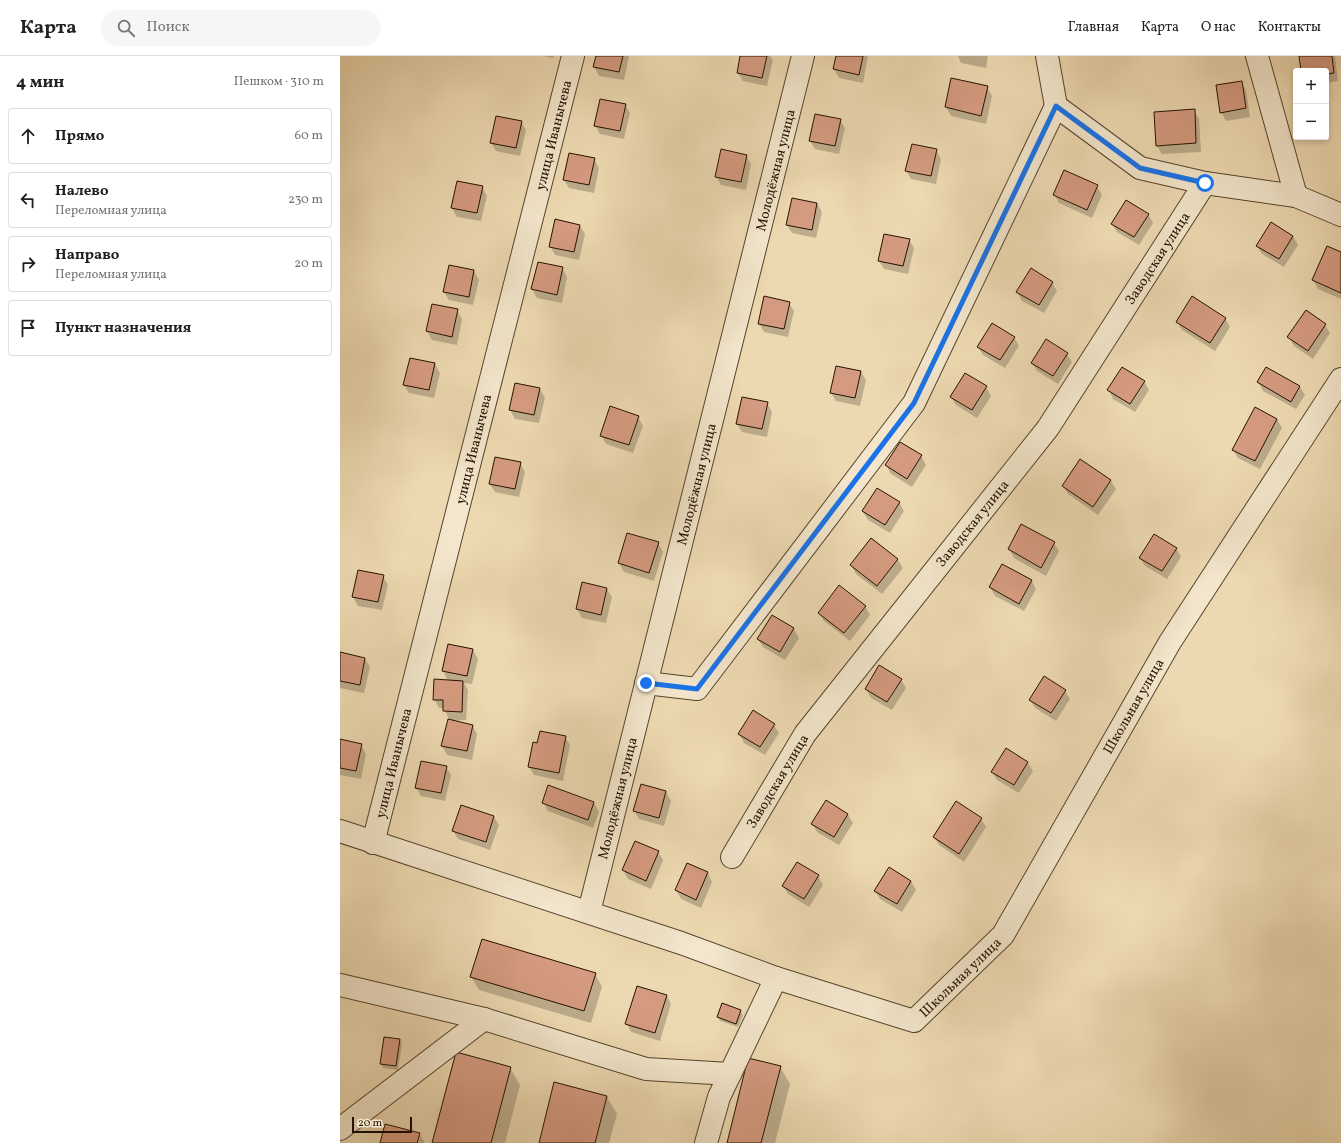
<!DOCTYPE html>
<html lang="ru">
<meta charset="utf-8">
<style>
body{margin:0;font-family:Vollkorn,serif;background:#f6f6f6;color:#202124}
.controls{position:absolute;right:12px;top:12px;display:grid;overflow:hidden;border-radius:4px;box-shadow:0 2px 6px #0003}
.controls button{width:36px;height:36px;display:grid;place-items:center;padding:0;border:0;border-bottom:1px solid #e0e0e0;background:#fff;color:#202124;font:20px sans-serif}
.scale{position:absolute;left:12px;bottom:10px;width:60px;box-sizing:border-box;padding-left:4px;border:2px solid #251200;border-top:0;font-size:11px;line-height:14px;white-space:nowrap;color:#251200;-webkit-text-stroke:3px #f3e6cc;paint-order:stroke}
.stop{position:absolute;width:12px;height:12px;margin:-9px;border:3px solid #1a73e8;border-radius:50%;background:#fff}
.stop.end{background:#1a73e8;border-color:#fff;box-shadow:0 1px 4px #0008}
.list{margin:0;padding:0;list-style:none}
h2{display:flex;justify-content:space-between;align-items:center;height:52px;margin:0;padding:0 16px;font-size:17px}
h2 small{font-size:13px;font-weight:400;color:#757577}
.list li{display:grid;grid-template-columns:26px 1fr auto;gap:12px;align-items:center;box-sizing:border-box;height:56px;margin:0 8px 8px;padding:0 8px;border:1px solid #e0e0e0;border-radius:4px}
.list b{display:block;font-size:15px;white-space:nowrap}
.list p{margin:0;font-size:13px;white-space:nowrap;color:#757577}
.list em{font-size:13px;font-style:normal;color:#757577}
.icon{flex:none;width:22px;height:22px;fill:none;stroke:currentColor;stroke-width:2;stroke-linecap:round;stroke-linejoin:round}
.map{position:relative;flex:none;width:1001px;height:1087px;overflow:hidden}
header{display:flex;align-items:center;gap:24px;box-sizing:border-box;height:56px;padding:0 20px;background:#fff;border-bottom:1px solid #e0e0e0}
header strong{font-size:19px}
nav{display:flex;gap:22px;margin-inline-start:auto;font-size:14px}
.search{width:280px;height:36px;background:#f6f6f6;display:flex;align-items:center;gap:10px;box-sizing:border-box;padding:0 14px;border-radius:22px;color:#757577;font-size:15px}
main{display:flex}
aside{flex:1;background:#fff}
.map>svg:first-child{display:block}
.shadow{fill:#0003}
.building{fill:#d59b80;stroke:#251200}
.lines{fill:none;stroke-linecap:round;stroke-linejoin:round}
.minor-casing{stroke:#57442c;stroke-width:24}
.minor{stroke:#f3e6cc;stroke-width:22}
.route{stroke:#1a73e8;stroke-width:5}
.labels{text-anchor:middle;stroke-width:3;stroke-linejoin:round;paint-order:stroke}
.street-label{font-size:14px;fill:#251200;stroke:#f3e6cc}
</style>
<header>
<strong>Карта</strong>
<div class="search"><svg class="icon" aria-label="search" viewBox="0 0 24 24"><circle cx="10" cy="10" r="6"/><path d="M15 15l6 6"/></svg>Поиск</div>
<nav><a>Главная</a><a>Карта</a><a>О нас</a><a>Контакты</a></nav>
</header>
<main>
<aside>
<h2>4 мин<small>Пешком · 310 m</small></h2>
<ul class="list">
<li><svg class="icon" aria-label="ahead" viewBox="0 0 24 24"><path d="M12 20V5M6 11l6-6 6 6"/></svg><div><b>Прямо</b></div><em>60 m</em></li>
<li><svg class="icon" aria-label="left" viewBox="0 0 24 24"><path d="M17 20v-9H6M10 6l-5 5 5 5"/></svg><div><b>Налево</b><p>Переломная улица</p></div><em>230 m</em></li>
<li><svg class="icon" aria-label="right" viewBox="0 0 24 24"><path d="M7 20v-9h11M14 6l5 5-5 5"/></svg><div><b>Направо</b><p>Переломная улица</p></div><em>20 m</em></li>
<li><svg class="icon" aria-label="arrive" viewBox="0 0 24 24"><path d="M6 21V4h12l-3 4 3 4H6"/></svg><div><b>Пункт назначения</b></div></li>
</ul>
</aside>
<div class="map">
<svg width="1001" height="1087" viewBox="0 0 1001 1087">
<rect width="100%" height="100%" fill="#edd9b1"/>
<filter id="stains"><feTurbulence type="fractalNoise" baseFrequency=".005" numOctaves="4"/><feColorMatrix values="0 0 0 0 .2 0 0 0 0 .09 0 0 0 0 .02 0 0 0 .5 -.17"/></filter>
<radialGradient id="worn" r=".72"><stop offset=".6" stop-color="#630" stop-opacity="0"/><stop offset="1" stop-color="#630" stop-opacity=".3"/></radialGradient>
<!-- shadow -->
<g class="shadow">
<path d="M 203,0 L 214,0 L 213,2 Z"/>
<path d="M 257,0 L 289,0 L 284,24 L 259,20 L 254,11 Z"/>
<path d="M 401,0 L 430,0 L 433,4 L 427,30 L 403,25 L 398,17 Z"/>
<path d="M 497,0 L 528,0 L 523,27 L 499,22 L 494,13 Z"/>
<path d="M 618,0 L 648,0 L 646,12 L 621,7 Z"/>
<path d="M 960,0 L 995,0 L 998,25 L 986,27 L 986,15 L 962,15 Z"/>
<path d="M 612,23 L 647,31 L 652,40 L 646,68 L 611,60 L 606,51 Z"/>
<path d="M 901,26 L 906,34 L 910,61 L 886,65 L 881,56 Z"/>
<path d="M 285,49 L 290,57 L 284,83 L 260,78 L 255,69 Z"/>
<path d="M 854,55 L 859,63 L 861,96 L 822,98 L 817,90 Z"/>
<path d="M 500,64 L 505,72 L 499,98 L 475,93 L 470,85 Z"/>
<path d="M 181,66 L 186,74 L 180,100 L 156,95 L 151,87 Z"/>
<path d="M 596,94 L 601,103 L 596,128 L 571,123 L 566,115 Z"/>
<path d="M 406,100 L 411,108 L 406,134 L 381,129 L 376,121 Z"/>
<path d="M 254,103 L 259,112 L 254,137 L 229,132 L 224,124 Z"/>
<path d="M 757,130 L 762,139 L 752,162 L 719,147 L 714,138 Z"/>
<path d="M 142,131 L 147,140 L 141,165 L 117,161 L 112,152 Z"/>
<path d="M 477,147 L 482,156 L 476,182 L 452,177 L 447,169 Z"/>
<path d="M 808,158 L 813,167 L 799,189 L 777,176 L 772,168 Z"/>
<path d="M 240,170 L 245,178 L 239,204 L 215,199 L 210,190 Z"/>
<path d="M 953,180 L 958,189 L 944,211 L 922,198 L 917,190 Z"/>
<path d="M 569,184 L 574,192 L 568,218 L 544,213 L 539,205 Z"/>
<path d="M 1001,197 L 1001,243 L 978,233 L 973,224 Z"/>
<path d="M 222,212 L 227,221 L 222,247 L 197,242 L 192,233 Z"/>
<path d="M 134,215 L 139,224 L 133,249 L 109,244 L 104,236 Z"/>
<path d="M 712,227 L 717,235 L 704,257 L 682,245 L 677,236 Z"/>
<path d="M 449,247 L 454,255 L 448,281 L 424,276 L 419,267 Z"/>
<path d="M 117,254 L 122,263 L 117,289 L 92,284 L 87,275 Z"/>
<path d="M 885,262 L 890,271 L 875,295 L 842,274 L 837,266 Z"/>
<path d="M 985,269 L 990,277 L 973,303 L 954,290 L 949,281 Z"/>
<path d="M 674,281 L 679,290 L 665,312 L 643,299 L 638,291 Z"/>
<path d="M 727,298 L 732,306 L 718,328 L 697,315 L 692,307 Z"/>
<path d="M 95,308 L 100,317 L 94,342 L 69,337 L 64,329 Z"/>
<path d="M 927,312 L 960,331 L 965,339 L 956,353 L 923,335 L 918,326 Z"/>
<path d="M 521,316 L 526,324 L 520,350 L 496,345 L 491,337 Z"/>
<path d="M 804,325 L 809,334 L 795,356 L 773,343 L 769,334 Z"/>
<path d="M 175,328 L 200,333 L 205,342 L 199,367 L 175,363 L 170,354 Z"/>
<path d="M 646,331 L 651,340 L 637,362 L 616,349 L 611,341 Z"/>
<path d="M 427,347 L 432,356 L 427,381 L 402,376 L 397,368 Z"/>
<path d="M 298,361 L 303,370 L 293,397 L 266,388 L 261,379 Z"/>
<path d="M 937,363 L 942,372 L 920,413 L 898,402 L 893,394 Z"/>
<path d="M 560,387 L 581,400 L 586,409 L 572,431 L 551,418 L 546,409 Z"/>
<path d="M 180,407 L 185,416 L 179,441 L 155,436 L 150,428 Z"/>
<path d="M 771,425 L 776,433 L 758,459 L 728,438 L 723,430 Z"/>
<path d="M 559,446 L 564,455 L 550,477 L 528,464 L 523,456 Z"/>
<path d="M 682,470 L 714,487 L 719,495 L 706,520 L 674,502 L 669,493 Z"/>
<path d="M 532,483 L 558,504 L 563,512 L 542,538 L 516,518 L 511,509 Z"/>
<path d="M 318,487 L 323,496 L 314,525 L 284,516 L 279,507 Z"/>
<path d="M 836,492 L 841,501 L 827,523 L 805,510 L 800,502 Z"/>
<path d="M 43,520 L 48,529 L 42,554 L 18,550 L 13,541 Z"/>
<path d="M 691,524 L 696,533 L 684,555 L 655,540 L 650,531 Z"/>
<path d="M 267,533 L 272,541 L 266,567 L 242,562 L 237,553 Z"/>
<path d="M 525,550 L 530,559 L 510,585 L 484,565 L 479,557 Z"/>
<path d="M 432,560 L 454,573 L 459,582 L 445,604 L 423,591 L 418,583 Z"/>
<path d="M 133,594 L 138,603 L 132,628 L 124,627 L 128,634 L 126,664 L 110,665 L 132,669 L 137,678 L 132,704 L 107,699 L 102,690 L 109,664 L 104,652 L 99,652 L 94,643 L 108,625 L 103,615 Z"/>
<path d="M 0,600 L 25,603 L 30,611 L 24,637 L 0,632 Z"/>
<path d="M 561,624 L 566,632 L 552,654 L 531,642 L 526,633 Z"/>
<path d="M 725,635 L 730,643 L 716,665 L 695,652 L 690,644 Z"/>
<path d="M 434,669 L 439,677 L 425,699 L 404,687 L 399,678 Z"/>
<path d="M 225,681 L 230,689 L 223,725 L 194,719 L 189,711 L 198,688 Z"/>
<path d="M 0,684 L 21,689 L 26,698 L 21,723 L 0,719 Z"/>
<path d="M 666,693 L 688,707 L 693,715 L 679,737 L 657,724 L 652,716 Z"/>
<path d="M 106,711 L 111,719 L 105,745 L 81,740 L 76,732 Z"/>
<path d="M 209,730 L 254,747 L 259,756 L 253,772 L 208,755 L 203,746 Z"/>
<path d="M 302,730 L 326,736 L 331,745 L 324,770 L 299,763 L 294,755 Z"/>
<path d="M 486,746 L 508,759 L 513,767 L 499,789 L 477,776 L 472,768 Z"/>
<path d="M 154,761 L 159,769 L 150,794 L 118,783 L 113,775 Z"/>
<path d="M 641,763 L 646,771 L 624,806 L 599,789 L 594,781 Z"/>
<path d="M 318,796 L 323,804 L 311,833 L 288,823 L 283,814 Z"/>
<path d="M 348,808 L 368,817 L 372,826 L 361,852 L 341,843 L 336,834 Z"/>
<path d="M 478,820 L 483,829 L 469,851 L 448,838 L 443,830 Z"/>
<path d="M 571,825 L 576,834 L 562,856 L 540,843 L 535,835 Z"/>
<path d="M 255,918 L 262,931 L 251,967 L 139,934 L 131,921 Z"/>
<path d="M 327,940 L 331,948 L 320,985 L 291,976 L 287,968 Z"/>
<path d="M 400,955 L 403,959 L 398,971 L 380,965 L 378,961 Z"/>
<path d="M 60,984 L 62,988 L 58,1014 L 43,1012 L 41,1008 Z"/>
<path d="M 440,1011 L 450,1028 L 435,1087 L 388,1087 Z"/>
<path d="M 170,1012 L 180,1029 L 165,1087 L 93,1087 Z"/>
<path d="M 267,1041 L 277,1058 L 269,1087 L 200,1087 Z"/>
<path d="M 79,1077 L 85,1087 L 41,1087 Z"/>
</g>
<!-- building -->
<g class="building">
<path d="M 256,0 L 283,0 L 279,16 L 253,11 Z"/>
<path d="M 400,0 L 427,0 L 422,22 L 397,17 Z"/>
<path d="M 496,0 L 523,0 L 519,19 L 493,13 Z"/>
<path d="M 959,0 L 992,0 L 994,17 L 986,18 L 986,15 L 961,15 Z"/>
<path d="M 611,22 L 648,30 L 641,60 L 605,51 Z"/>
<path d="M 902,25 L 906,52 L 880,57 L 876,29 Z"/>
<path d="M 260,43 L 286,48 L 280,75 L 254,70 Z"/>
<path d="M 855,53 L 856,87 L 816,90 L 814,56 Z"/>
<path d="M 475,58 L 501,63 L 495,90 L 469,85 Z"/>
<path d="M 156,60 L 182,65 L 176,92 L 150,87 Z"/>
<path d="M 572,88 L 597,93 L 591,120 L 565,115 Z"/>
<path d="M 381,93 L 407,99 L 401,126 L 375,121 Z"/>
<path d="M 229,97 L 255,102 L 249,129 L 223,124 Z"/>
<path d="M 724,114 L 758,129 L 747,154 L 713,139 Z"/>
<path d="M 117,125 L 143,130 L 137,157 L 111,152 Z"/>
<path d="M 452,142 L 477,147 L 472,174 L 446,169 Z"/>
<path d="M 786,144 L 809,158 L 794,181 L 771,168 Z"/>
<path d="M 215,163 L 240,169 L 234,196 L 209,191 Z"/>
<path d="M 931,166 L 953,180 L 939,203 L 916,190 Z"/>
<path d="M 544,178 L 570,183 L 563,210 L 538,205 Z"/>
<path d="M 987,190 L 1001,196 L 1001,237 L 972,224 Z"/>
<path d="M 198,206 L 223,211 L 217,239 L 191,233 Z"/>
<path d="M 109,209 L 134,214 L 129,241 L 103,236 Z"/>
<path d="M 691,212 L 713,226 L 699,249 L 676,236 Z"/>
<path d="M 424,240 L 450,246 L 444,273 L 418,268 Z"/>
<path d="M 852,240 L 886,262 L 870,287 L 836,266 Z"/>
<path d="M 92,248 L 118,253 L 112,281 L 86,275 Z"/>
<path d="M 966,254 L 986,268 L 968,295 L 947,281 Z"/>
<path d="M 652,267 L 675,281 L 660,304 L 637,291 Z"/>
<path d="M 706,283 L 728,297 L 713,320 L 691,307 Z"/>
<path d="M 70,302 L 95,307 L 89,334 L 63,329 Z"/>
<path d="M 496,310 L 521,315 L 515,342 L 490,337 Z"/>
<path d="M 782,311 L 805,325 L 790,348 L 767,334 Z"/>
<path d="M 926,311 L 960,330 L 951,346 L 917,326 Z"/>
<path d="M 625,317 L 647,330 L 632,354 L 610,341 Z"/>
<path d="M 175,327 L 200,332 L 194,359 L 169,354 Z"/>
<path d="M 402,341 L 428,346 L 422,373 L 396,368 Z"/>
<path d="M 270,350 L 299,360 L 289,389 L 260,380 Z"/>
<path d="M 915,351 L 937,363 L 915,405 L 892,394 Z"/>
<path d="M 560,386 L 582,399 L 567,423 L 545,409 Z"/>
<path d="M 155,401 L 181,406 L 175,433 L 149,428 Z"/>
<path d="M 740,403 L 771,424 L 753,451 L 722,430 Z"/>
<path d="M 537,432 L 560,446 L 545,469 L 522,455 Z"/>
<path d="M 681,468 L 715,486 L 701,512 L 668,493 Z"/>
<path d="M 287,477 L 319,486 L 309,517 L 278,507 Z"/>
<path d="M 814,478 L 837,492 L 822,515 L 799,502 Z"/>
<path d="M 531,482 L 558,503 L 537,530 L 510,509 Z"/>
<path d="M 662,508 L 692,524 L 679,548 L 649,531 Z"/>
<path d="M 18,514 L 44,519 L 38,546 L 12,541 Z"/>
<path d="M 242,526 L 267,532 L 261,559 L 236,553 Z"/>
<path d="M 499,529 L 526,550 L 504,577 L 478,557 Z"/>
<path d="M 432,559 L 454,572 L 440,596 L 417,583 Z"/>
<path d="M 108,588 L 133,593 L 127,620 L 102,615 Z"/>
<path d="M 0,596 L 25,602 L 20,629 L 0,625 Z"/>
<path d="M 539,609 L 562,623 L 547,646 L 525,633 Z"/>
<path d="M 704,620 L 726,634 L 711,657 L 689,644 Z"/>
<path d="M 94,623 L 123,625 L 122,656 L 103,655 L 103,644 L 93,644 Z"/>
<path d="M 413,654 L 435,668 L 420,691 L 398,678 Z"/>
<path d="M 108,663 L 133,669 L 127,695 L 101,690 Z"/>
<path d="M 200,675 L 226,680 L 219,717 L 188,711 L 193,686 L 197,687 Z"/>
<path d="M 0,683 L 22,688 L 16,715 L 0,712 Z"/>
<path d="M 666,692 L 688,706 L 674,729 L 651,716 Z"/>
<path d="M 81,705 L 107,710 L 101,737 L 75,732 Z"/>
<path d="M 301,728 L 326,735 L 319,762 L 293,755 Z"/>
<path d="M 208,729 L 254,746 L 248,764 L 202,747 Z"/>
<path d="M 486,744 L 508,758 L 494,781 L 471,768 Z"/>
<path d="M 616,745 L 642,762 L 619,798 L 593,781 Z"/>
<path d="M 121,749 L 154,760 L 146,786 L 112,775 Z"/>
<path d="M 295,785 L 319,795 L 306,825 L 282,814 Z"/>
<path d="M 457,806 L 479,819 L 464,843 L 442,830 Z"/>
<path d="M 347,807 L 368,816 L 356,844 L 335,834 Z"/>
<path d="M 549,811 L 571,825 L 557,848 L 534,835 Z"/>
<path d="M 142,883 L 256,917 L 244,955 L 130,921 Z"/>
<path d="M 297,930 L 327,939 L 315,977 L 285,968 Z"/>
<path d="M 382,947 L 401,954 L 396,968 L 377,961 Z"/>
<path d="M 44,981 L 60,983 L 56,1010 L 40,1008 Z"/>
<path d="M 116,996 L 171,1011 L 151,1087 L 92,1087 Z"/>
<path d="M 408,1002 L 441,1010 L 421,1087 L 387,1087 Z"/>
<path d="M 214,1026 L 267,1040 L 255,1087 L 199,1087 Z"/>
<path d="M 45,1068 L 80,1077 L 77,1087 L 40,1087 Z"/>
</g>
<g class="lines">
<!-- minor casing -->
<g class="minor-casing">
<g id="minor">
<path d="M 707,0 L 716,50 L 800,112 L 865,127 L 956,140 L 1001,159"/>
<path d="M 917,0 L 956,140"/>
<path d="M 306,627 L 357,633 L 574,347 L 716,50"/>
<path d="M 0,775 L 341,887 L 436,922 L 574,965 L 663,879 L 830,586 L 1001,323"/>
<path d="M 33,787 L 233,0"/>
<path d="M 392,801 L 465,678 L 708,372 L 865,127"/>
<path d="M 249,856 L 463,0"/>
<path d="M 0,929 L 144,963 L 306,1013 L 390,1018"/>
<path d="M 0,1073 L 144,963"/>
<path d="M 366,1087 L 379,1041 L 436,922"/>
</g>
</g>
<!-- minor -->
<use href="#minor" class="minor"/>
</g>
<g class="lines">
<!-- route -->
<path class="route" d="M 306,627 L 357,633 L 574,347 L 716,50 L 800,112 L 865,127"/>
</g>
<g class="labels">
<!-- street labels -->
<g class="street-label">
<text transform="translate(213 79) rotate(-76)" y="5">улица Иванычева</text>
<text transform="translate(435 114) rotate(-76)" y="5">Молодёжная улица</text>
<text transform="translate(817 202) rotate(-57)" y="5">Заводская улица</text>
<text transform="translate(133 393) rotate(-76)" y="5">улица Иванычева</text>
<text transform="translate(356 428) rotate(-76)" y="5">Молодёжная улица</text>
<text transform="translate(632 467) rotate(-51)" y="5">Заводская улица</text>
<text transform="translate(793 650) rotate(-60)" y="5">Школьная улица</text>
<text transform="translate(53 707) rotate(-76)" y="5">улица Иванычева</text>
<text transform="translate(437 725) rotate(-59)" y="5">Заводская улица</text>
<text transform="translate(277 742) rotate(-76)" y="5">Молодёжная улица</text>
<text transform="translate(620 921) rotate(-44)" y="5">Школьная улица</text>
</g>
</g>
<rect width="100%" height="100%" filter="url(#stains)"/>
<rect width="100%" height="100%" fill="url(#worn)"/>
</svg>
<div class="controls">
<button>+</button>
<button>−</button>
</div>
<div class="scale">20 m</div>
<div class="stop" style="left:865px;top:127px"></div>
<div class="stop end" style="left:306px;top:627px"></div>
</div>
</main>
